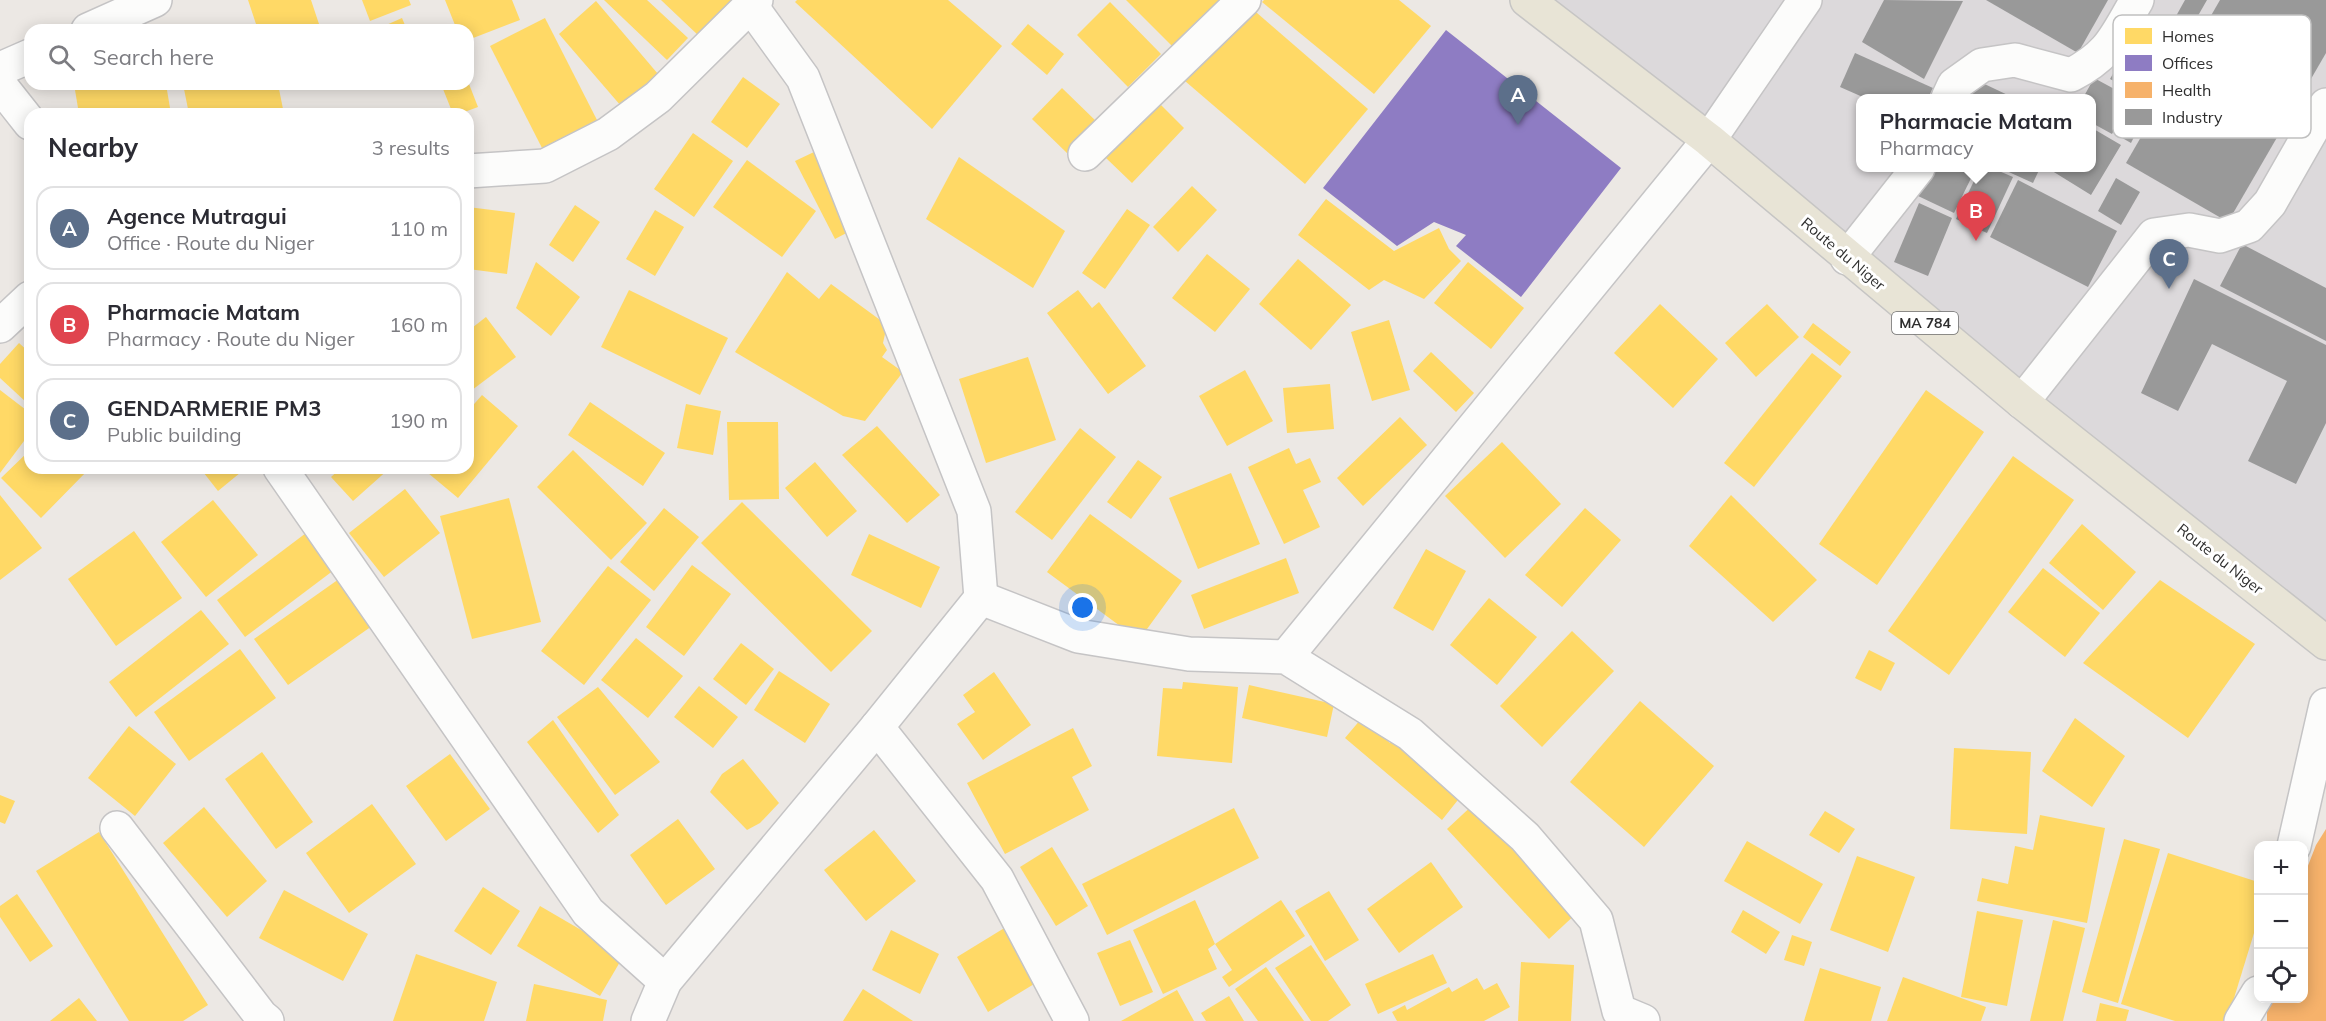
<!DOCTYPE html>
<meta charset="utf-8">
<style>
body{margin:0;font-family:Mulish,sans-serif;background:#f7f7f7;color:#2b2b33}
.controls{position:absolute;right:18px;bottom:18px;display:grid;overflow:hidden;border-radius:12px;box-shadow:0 3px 15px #0003}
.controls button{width:54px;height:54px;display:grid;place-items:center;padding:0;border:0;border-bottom:2px solid #e1e1e2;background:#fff;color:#2b2b33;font:30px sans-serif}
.you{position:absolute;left:1083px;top:608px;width:21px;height:21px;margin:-15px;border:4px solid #fff;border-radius:50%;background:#1a73e8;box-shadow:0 0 0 9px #1a73e833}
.badge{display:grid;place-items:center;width:39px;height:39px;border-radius:50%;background:#706f6e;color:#fff;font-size:20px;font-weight:700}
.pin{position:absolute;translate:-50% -50px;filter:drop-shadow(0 2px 3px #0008)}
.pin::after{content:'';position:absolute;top:32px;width:21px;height:18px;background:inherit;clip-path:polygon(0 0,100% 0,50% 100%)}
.popup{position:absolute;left:1856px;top:94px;width:240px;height:78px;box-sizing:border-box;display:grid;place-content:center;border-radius:12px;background:#fff;filter:drop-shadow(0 2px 4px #0005);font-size:20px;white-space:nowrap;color:#7c7c81}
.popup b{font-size:22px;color:#2b2b33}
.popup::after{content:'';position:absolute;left:50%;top:100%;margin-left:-12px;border:12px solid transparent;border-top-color:#fff}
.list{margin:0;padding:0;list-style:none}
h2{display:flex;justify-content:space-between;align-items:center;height:78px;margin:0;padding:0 24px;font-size:26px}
h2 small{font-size:20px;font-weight:400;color:#7c7c81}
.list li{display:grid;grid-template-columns:39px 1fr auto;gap:18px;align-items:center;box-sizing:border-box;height:84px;margin:0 12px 12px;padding:0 12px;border:2px solid #e1e1e2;border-radius:18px}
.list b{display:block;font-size:22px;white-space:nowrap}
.list p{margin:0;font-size:20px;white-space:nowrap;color:#7c7c81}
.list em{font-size:20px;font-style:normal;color:#7c7c81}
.icon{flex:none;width:33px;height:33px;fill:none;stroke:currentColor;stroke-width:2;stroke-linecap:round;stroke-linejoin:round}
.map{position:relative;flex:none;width:2326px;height:1021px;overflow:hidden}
.search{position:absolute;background:#fff;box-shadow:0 3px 15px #0003;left:24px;top:24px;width:450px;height:66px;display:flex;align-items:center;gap:15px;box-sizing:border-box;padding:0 21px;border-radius:18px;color:#7c7c81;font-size:22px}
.panel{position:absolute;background:#fff;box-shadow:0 3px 15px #0003;left:24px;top:108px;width:450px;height:366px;border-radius:18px}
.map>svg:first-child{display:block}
.industrial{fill:#dcd9db;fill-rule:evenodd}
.homes{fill:#ffd966}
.offices{fill:#8e7cc3}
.health{fill:#f6b26b}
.industry{fill:#999}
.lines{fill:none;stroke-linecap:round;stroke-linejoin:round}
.minor-casing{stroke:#c5c4c5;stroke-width:36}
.major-casing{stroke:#c6c5c4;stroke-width:36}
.minor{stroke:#fcfcfb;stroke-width:33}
.major{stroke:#e8e4d6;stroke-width:33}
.labels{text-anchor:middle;stroke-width:6;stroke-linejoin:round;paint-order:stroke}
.shield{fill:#fff;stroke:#6d6d6d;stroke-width:1.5}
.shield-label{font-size:14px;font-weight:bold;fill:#2e2e2e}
.street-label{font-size:15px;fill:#2e2e2e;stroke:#fff}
.key{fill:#fff;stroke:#c0c0c0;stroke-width:1.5}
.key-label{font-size:16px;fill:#2e2e2e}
</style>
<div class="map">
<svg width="2326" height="1021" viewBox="0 0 2326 1021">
<rect width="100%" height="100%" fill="#ece8e4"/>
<!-- industrial -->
<path class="industrial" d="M 1527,0 L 2326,0 L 2326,643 ZM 1860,98 L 2092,98 L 2092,168 L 1860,168 Z"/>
<!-- homes -->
<g class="homes">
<path d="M 248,0 L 311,0 L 321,30 L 258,30 Z"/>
<path d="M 362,0 L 409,0 L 411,5 L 370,21 Z"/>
<path d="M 445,0 L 512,0 L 520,20 L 468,40 L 468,30 L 457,30 Z"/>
<path d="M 604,0 L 647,0 L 688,38 L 667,60 Z"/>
<path d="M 661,0 L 734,0 L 700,37 Z"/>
<path d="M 797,0 L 948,0 L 1002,46 L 932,129 L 795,2 Z"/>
<path d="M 1126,0 L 1225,0 L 1176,50 Z"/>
<path d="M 1264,0 L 1399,0 L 1431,26 L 1374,94 L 1262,2 Z"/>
<path d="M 596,1 L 658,74 L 621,106 L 559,34 Z"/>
<path d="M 1110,2 L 1161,54 L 1128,87 L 1077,35 Z"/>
<path d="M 1249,6 L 1368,109 L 1305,184 L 1185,81 Z"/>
<path d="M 402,18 L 407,30 L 375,30 Z"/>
<path d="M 545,18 L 597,120 L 542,148 L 490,46 Z"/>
<path d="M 1028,24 L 1064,54 L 1047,75 L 1011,44 Z"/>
<path d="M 743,77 L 780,104 L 747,148 L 711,122 Z"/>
<path d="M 74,84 L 166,84 L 171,114 L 79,114 Z"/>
<path d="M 183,84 L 278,84 L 284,114 L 189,114 Z"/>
<path d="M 441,84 L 469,84 L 478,107 L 459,114 L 453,114 Z"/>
<path d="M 1062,88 L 1099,124 L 1069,155 L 1032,119 Z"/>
<path d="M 1158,102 L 1184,128 L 1132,183 L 1106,158 Z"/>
<path d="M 693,133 L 733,161 L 694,217 L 654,189 Z"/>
<path d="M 814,152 L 854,229 L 835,239 L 795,161 Z"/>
<path d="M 959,157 L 1065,231 L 1033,288 L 926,219 Z"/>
<path d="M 747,160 L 816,211 L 782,257 L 713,207 Z"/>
<path d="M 1192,186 L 1217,210 L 1178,252 L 1153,227 Z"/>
<path d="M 1326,199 L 1394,251 L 1439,228 L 1449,249 L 1461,261 L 1424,299 L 1384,280 L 1369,290 L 1298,235 Z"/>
<path d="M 575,205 L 600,222 L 573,262 L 549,245 Z"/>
<path d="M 468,207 L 515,213 L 507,274 L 468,269 Z"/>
<path d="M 1127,209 L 1150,225 L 1105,289 L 1082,273 Z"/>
<path d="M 655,210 L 684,227 L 655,276 L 626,259 Z"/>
<path d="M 1207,254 L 1250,289 L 1215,332 L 1172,298 Z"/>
<path d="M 1298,259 L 1351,305 L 1311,350 L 1259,304 Z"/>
<path d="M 536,262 L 580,297 L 551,336 L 516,308 Z"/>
<path d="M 1468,262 L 1524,308 L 1491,349 L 1434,303 Z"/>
<path d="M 787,272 L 819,299 L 831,284 L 887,325 L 883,343 L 887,350 L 882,357 L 903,372 L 865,421 L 843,416 L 735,352 Z"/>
<path d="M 629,290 L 728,338 L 700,395 L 601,347 Z"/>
<path d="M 1078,290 L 1092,308 L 1099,302 L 1146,366 L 1108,394 L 1047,313 Z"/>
<path d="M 1660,304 L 1718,359 L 1673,408 L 1614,353 Z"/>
<path d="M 1767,304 L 1799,337 L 1756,377 L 1725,343 Z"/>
<path d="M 486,317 L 516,357 L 468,393 L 468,331 Z"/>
<path d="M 1389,320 L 1410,390 L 1372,401 L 1351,332 Z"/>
<path d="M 1813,323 L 1851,352 L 1840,366 L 1803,337 Z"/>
<path d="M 19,343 L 30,353 L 30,397 L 26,402 L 0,378 L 0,364 Z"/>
<path d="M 1431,352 L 1474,393 L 1456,412 L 1413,371 Z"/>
<path d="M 1812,353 L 1842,376 L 1754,487 L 1724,463 Z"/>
<path d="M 1028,357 L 1056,440 L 986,463 L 959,379 Z"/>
<path d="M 1245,370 L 1273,421 L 1227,446 L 1199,396 Z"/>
<path d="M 1330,384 L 1334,429 L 1287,433 L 1283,388 Z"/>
<path d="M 0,390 L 30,413 L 30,433 L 0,473 Z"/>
<path d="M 1926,390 L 1984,432 L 1877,585 L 1819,544 Z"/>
<path d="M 482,395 L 518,426 L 458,498 L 422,468 L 468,468 L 468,411 Z"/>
<path d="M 590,402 L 665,453 L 643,486 L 568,435 Z"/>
<path d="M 686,404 L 721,411 L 713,455 L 677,448 Z"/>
<path d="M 1400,417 L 1427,445 L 1363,506 L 1337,478 Z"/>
<path d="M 727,422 L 778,422 L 779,499 L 729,500 Z"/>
<path d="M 877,426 L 940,495 L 907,523 L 842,455 Z"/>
<path d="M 1080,428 L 1116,457 L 1052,540 L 1015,512 Z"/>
<path d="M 1502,442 L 1561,504 L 1505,558 L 1445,496 Z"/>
<path d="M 1289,448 L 1296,464 L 1310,458 L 1321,482 L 1303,490 L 1320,527 L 1284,544 L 1248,467 Z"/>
<path d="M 30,450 L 30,468 L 86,468 L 88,470 L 41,518 L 1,478 Z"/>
<path d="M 573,450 L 647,523 L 611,560 L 537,487 Z"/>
<path d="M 2013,456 L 2074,500 L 1949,675 L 1888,631 Z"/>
<path d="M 1138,460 L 1162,477 L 1131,519 L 1107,502 Z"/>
<path d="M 815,462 L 857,511 L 827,537 L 785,488 Z"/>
<path d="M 200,468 L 246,468 L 218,491 Z"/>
<path d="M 341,468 L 390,468 L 353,501 L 331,477 Z"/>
<path d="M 1231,473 L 1260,544 L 1198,569 L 1169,498 Z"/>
<path d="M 405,489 L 440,533 L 384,577 L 349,533 Z"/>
<path d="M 0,495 L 42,548 L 0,580 Z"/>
<path d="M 1731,495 L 1817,580 L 1773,622 L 1689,546 Z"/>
<path d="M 509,498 L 541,622 L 472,639 L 440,516 Z"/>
<path d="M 213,500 L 258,555 L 206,597 L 161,542 Z"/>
<path d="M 742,502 L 872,631 L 831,672 L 701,543 Z"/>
<path d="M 664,508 L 699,537 L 654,591 L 620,562 Z"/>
<path d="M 1585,508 L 1621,540 L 1562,607 L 1525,575 Z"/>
<path d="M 1090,514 L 1182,581 L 1139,640 L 1047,572 Z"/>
<path d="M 2082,524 L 2136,572 L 2103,610 L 2049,563 Z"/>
<path d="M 310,530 L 338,567 L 245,637 L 217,600 Z"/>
<path d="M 134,531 L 182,598 L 116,646 L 68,579 Z"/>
<path d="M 869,534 L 940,567 L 921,608 L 851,575 Z"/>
<path d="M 1426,549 L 1466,571 L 1433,631 L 1393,608 Z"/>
<path d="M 1286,558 L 1299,593 L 1204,629 L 1191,595 Z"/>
<path d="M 692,565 L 731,594 L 684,656 L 646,627 Z"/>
<path d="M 608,566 L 651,600 L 584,685 L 541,651 Z"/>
<path d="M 2043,568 L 2100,613 L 2065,657 L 2008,612 Z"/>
<path d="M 339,579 L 372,626 L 288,685 L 254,639 Z"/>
<path d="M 2160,580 L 2255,644 L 2188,738 L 2083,663 Z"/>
<path d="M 1489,598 L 1537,637 L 1497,685 L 1450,645 Z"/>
<path d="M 201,610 L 229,644 L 136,717 L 109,682 Z"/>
<path d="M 1572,631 L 1614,671 L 1542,747 L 1500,706 Z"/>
<path d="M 636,638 L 683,676 L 648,718 L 601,680 Z"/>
<path d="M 741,643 L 774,669 L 746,705 L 713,679 Z"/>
<path d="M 240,649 L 276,698 L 189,761 L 154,712 Z"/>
<path d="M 1869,650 L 1895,663 L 1881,691 L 1855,678 Z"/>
<path d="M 779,671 L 830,704 L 805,743 L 754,710 Z"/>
<path d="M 994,672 L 1031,725 L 983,760 L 957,724 L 975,712 L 963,695 Z"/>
<path d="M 1183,682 L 1238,687 L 1232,763 L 1157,756 L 1163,688 L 1182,689 Z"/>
<path d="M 1249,685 L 1334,704 L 1327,737 L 1242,718 Z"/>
<path d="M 699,686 L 738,717 L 713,748 L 674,717 Z"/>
<path d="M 598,687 L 660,762 L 615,795 L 557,717 Z"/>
<path d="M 1640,701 L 1714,766 L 1644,847 L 1570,782 Z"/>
<path d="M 2075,718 L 2125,756 L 2092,807 L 2042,771 Z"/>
<path d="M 1361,719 L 1390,743 L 1397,734 L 1465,791 L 1442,820 L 1345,738 Z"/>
<path d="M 553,720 L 619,815 L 598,833 L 527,742 Z"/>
<path d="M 129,726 L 176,764 L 135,816 L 88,778 Z"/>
<path d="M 1073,728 L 1092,766 L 1072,777 L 1089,810 L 1005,854 L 967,783 Z"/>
<path d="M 1954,748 L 2031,752 L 2027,834 L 1950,829 Z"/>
<path d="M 262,752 L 313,822 L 276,849 L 225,779 Z"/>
<path d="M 450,754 L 490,809 L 446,841 L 406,786 Z"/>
<path d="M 743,759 L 779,803 L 760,823 L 747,830 L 710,792 L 722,774 Z"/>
<path d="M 0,795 L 15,801 L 5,824 L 0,822 Z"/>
<path d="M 1477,801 L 1579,911 L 1549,939 L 1447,829 Z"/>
<path d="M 372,804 L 416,864 L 349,913 L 306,853 Z"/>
<path d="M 204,807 L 267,881 L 227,917 L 163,843 Z"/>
<path d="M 1234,808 L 1259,858 L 1107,935 L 1082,884 Z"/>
<path d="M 1825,811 L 1855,829 L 1839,853 L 1809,835 Z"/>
<path d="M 2040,815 L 2105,828 L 2087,923 L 1977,901 L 1982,878 L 2008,884 L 2015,846 L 2033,850 Z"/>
<path d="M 678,819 L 715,869 L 666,905 L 630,855 Z"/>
<path d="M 874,830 L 916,881 L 866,921 L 824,870 Z"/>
<path d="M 99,832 L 208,1005 L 183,1021 L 129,1021 L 36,871 Z"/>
<path d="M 2124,839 L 2160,849 L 2118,1003 L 2082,992 Z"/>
<path d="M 1747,841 L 1823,884 L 1800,924 L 1724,881 Z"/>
<path d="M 1052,847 L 1088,906 L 1056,926 L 1020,867 Z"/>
<path d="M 2168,853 L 2258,882 L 2258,920 L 2227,1021 L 2175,1021 L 2121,1004 Z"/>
<path d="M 1857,856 L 1915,877 L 1888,952 L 1830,930 Z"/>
<path d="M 1431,862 L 1463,907 L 1399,953 L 1367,909 Z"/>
<path d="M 483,887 L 520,911 L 491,955 L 454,931 Z"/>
<path d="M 284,890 L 368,934 L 343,981 L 259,938 Z"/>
<path d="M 1329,891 L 1359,940 L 1325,961 L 1295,911 Z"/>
<path d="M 17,894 L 53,946 L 30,962 L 0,917 L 0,906 Z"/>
<path d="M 1195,900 L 1215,944 L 1208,949 L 1217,969 L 1163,994 L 1133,930 Z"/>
<path d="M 1281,900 L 1305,936 L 1229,987 L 1222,977 L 1232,970 L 1215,944 Z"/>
<path d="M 540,906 L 624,955 L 600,996 L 517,946 Z"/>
<path d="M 1743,910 L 1780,932 L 1766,954 L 1731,932 Z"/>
<path d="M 1977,911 L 2023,920 L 2007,1006 L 1961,997 Z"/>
<path d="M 2053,920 L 2085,928 L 2063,1021 L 2030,1021 Z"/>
<path d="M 1006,927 L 1039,981 L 988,1012 L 957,957 Z"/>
<path d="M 891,930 L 939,954 L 920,994 L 872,970 Z"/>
<path d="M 1792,935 L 1812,942 L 1804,966 L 1784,960 Z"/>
<path d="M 1130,940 L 1153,992 L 1120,1006 L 1097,953 Z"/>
<path d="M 1311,945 L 1351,1005 L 1328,1021 L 1311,1021 L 1275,968 Z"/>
<path d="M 416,954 L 497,982 L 484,1021 L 393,1021 Z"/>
<path d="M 1433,954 L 1447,983 L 1378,1014 L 1365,984 Z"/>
<path d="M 1521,962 L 1574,965 L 1571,1021 L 1518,1021 Z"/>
<path d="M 1266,967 L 1304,1021 L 1258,1021 L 1235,989 Z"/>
<path d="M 1820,968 L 1881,987 L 1871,1021 L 1804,1021 Z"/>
<path d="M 1903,977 L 1986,1007 L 1981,1021 L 1887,1021 Z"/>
<path d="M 1477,978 L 1484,990 L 1497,983 L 1510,1007 L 1484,1021 L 1397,1021 L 1392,1012 L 1405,1005 L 1407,1010 L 1449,987 L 1452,992 Z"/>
<path d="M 534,984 L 607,1000 L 603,1021 L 526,1021 Z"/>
<path d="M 863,989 L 913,1021 L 843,1021 Z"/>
<path d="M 1177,990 L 1194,1021 L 1121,1021 Z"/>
<path d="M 1229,996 L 1244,1021 L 1206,1021 L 1201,1013 Z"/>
<path d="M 79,998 L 97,1021 L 50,1021 Z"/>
<path d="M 2100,1003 L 2129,1010 L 2126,1021 L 2096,1021 Z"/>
</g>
<!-- offices -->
<path class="offices" d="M 1446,30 L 1621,168 L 1521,297 L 1456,246 L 1466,235 L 1434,222 L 1397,246 L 1323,188 Z"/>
<!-- health -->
<path class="health" d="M 2326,829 L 2326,1021 L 2267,1021 L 2267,998 L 2304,998 L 2304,892 L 2308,889 L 2304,876 L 2316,845 Z"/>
<!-- industry -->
<g class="industry">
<path d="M 1884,0 L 1963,1 L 1924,79 L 1862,42 Z"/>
<path d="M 1986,0 L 2108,0 L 2078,53 Z"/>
<path d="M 2185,0 L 2207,0 L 2168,68 L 2152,59 Z"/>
<path d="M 2220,0 L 2326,0 L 2326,53 L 2228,222 L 2126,163 Z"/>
<path d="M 1855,53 L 1933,88 L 1928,98 L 1865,98 L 1840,87 Z"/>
<path d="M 2124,54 L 2160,73 L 2146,98 L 2110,79 Z"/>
<path d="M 2094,78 L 2131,98 L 2112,134 L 2092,123 L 2092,98 L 2083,98 Z"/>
<path d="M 1974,79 L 2014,98 L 1964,98 Z"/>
<path d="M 2138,97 L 2149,102 L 2142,118 L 2131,113 Z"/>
<path d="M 2128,114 L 2142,121 L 2131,143 L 2117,135 Z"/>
<path d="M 2092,128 L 2121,145 L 2091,195 L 2049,169 L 2050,168 L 2092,168 Z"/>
<path d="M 1931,168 L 1976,168 L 1954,213 L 1918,196 Z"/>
<path d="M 1980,168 L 1992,168 L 2013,177 L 1987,233 L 1956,219 Z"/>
<path d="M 2000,168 L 2040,168 L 2033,183 Z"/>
<path d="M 2116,178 L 2140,192 L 2121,225 L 2098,211 Z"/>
<path d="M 2018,180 L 2117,231 L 2088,287 L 1990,237 Z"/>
<path d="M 1919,203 L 1952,218 L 1928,276 L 1894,262 Z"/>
<path d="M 2242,244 L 2326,288 L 2326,341 L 2220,286 Z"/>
<path d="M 2194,279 L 2326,345 L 2326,423 L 2296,484 L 2248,461 L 2287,381 L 2212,344 L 2178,411 L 2141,393 Z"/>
</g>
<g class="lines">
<!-- minor casing -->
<g class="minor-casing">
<g id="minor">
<path d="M 88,30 L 155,0"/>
<path d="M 0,69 L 30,56"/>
<path d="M 0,85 L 30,123"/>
<path d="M 1948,98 L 1954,85 L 1982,65 L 2015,60 L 2071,75 C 2111,54 2115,37 2137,0"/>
<path d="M 1085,154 L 1244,0"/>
<path d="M 468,171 L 545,166 L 608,134 L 658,97 L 756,0"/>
<path d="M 1847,258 L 1918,168"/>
<path d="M 0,326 L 30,298"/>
<path d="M 2022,402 L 2154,235 L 2189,230 L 2220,236 L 2249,226 L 2270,203 L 2326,105"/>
<path d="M 280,468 L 588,912 L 665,981"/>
<path d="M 981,598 L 1078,636 L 1189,654 L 1286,657 L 1410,734 L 1525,837 L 1596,920 L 1619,1011 L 1643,1021"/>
<path d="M 1286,657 L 1709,140 L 1805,0"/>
<path d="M 877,727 L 997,879 L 1072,1021"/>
<path d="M 117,828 L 261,1016 L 267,1021"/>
<path d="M 2294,846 L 2326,705"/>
<path d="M 648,1021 L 665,981 L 877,727 L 981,598 L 974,511 L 803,78 L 751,6"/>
<path d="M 2241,1021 L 2258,993"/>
</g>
</g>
<!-- major casing -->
<g class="major-casing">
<path id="major" d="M 1527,0 L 1709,140 L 2022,402 L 2326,643"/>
</g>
<!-- minor -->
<use href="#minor" class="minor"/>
<!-- major -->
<use href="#major" class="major"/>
</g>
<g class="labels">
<!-- shield labels -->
<rect class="shield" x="1892" y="312" width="66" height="22" rx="4.5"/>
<g class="shield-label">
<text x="1925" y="328">MA 784</text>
</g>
<!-- street labels -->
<g class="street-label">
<text transform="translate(1843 254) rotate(40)" y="5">Route du Niger</text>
<text transform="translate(2220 559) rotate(38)" y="5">Route du Niger</text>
</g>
</g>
<!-- legend -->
<rect x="2113" y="15" width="198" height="123" rx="9" class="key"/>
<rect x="2125" y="28" width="27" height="16" fill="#ffd966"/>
<rect x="2125" y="55" width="27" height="16" fill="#8e7cc3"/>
<rect x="2125" y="82" width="27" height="16" fill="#f6b26b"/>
<rect x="2125" y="109" width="27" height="16" fill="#999"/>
<g class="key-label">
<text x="2162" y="42">Homes</text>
<text x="2162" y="69">Offices</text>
<text x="2162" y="96">Health</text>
<text x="2162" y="123">Industry</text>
</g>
</svg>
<div class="controls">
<button>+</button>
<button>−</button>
<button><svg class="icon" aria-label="locate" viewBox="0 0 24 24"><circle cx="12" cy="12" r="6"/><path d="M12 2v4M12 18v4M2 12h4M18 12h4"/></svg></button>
</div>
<div class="you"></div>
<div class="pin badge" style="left:1518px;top:125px;background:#5c6f8a">A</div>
<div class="pin badge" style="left:1976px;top:241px;background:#e0444e">B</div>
<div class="popup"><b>Pharmacie Matam</b>Pharmacy</div>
<div class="pin badge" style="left:2169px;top:289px;background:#5c6f8a">C</div>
<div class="search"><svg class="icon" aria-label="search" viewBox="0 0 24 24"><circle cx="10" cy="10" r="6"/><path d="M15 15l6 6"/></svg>Search here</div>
<section class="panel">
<h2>Nearby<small>3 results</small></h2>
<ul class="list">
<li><span class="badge" style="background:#5c6f8a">A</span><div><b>Agence Mutragui</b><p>Office · Route du Niger</p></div><em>110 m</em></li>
<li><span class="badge" style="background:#e0444e">B</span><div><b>Pharmacie Matam</b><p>Pharmacy · Route du Niger</p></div><em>160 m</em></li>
<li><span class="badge" style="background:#5c6f8a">C</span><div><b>GENDARMERIE PM3</b><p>Public building</p></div><em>190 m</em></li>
</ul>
</section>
</div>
